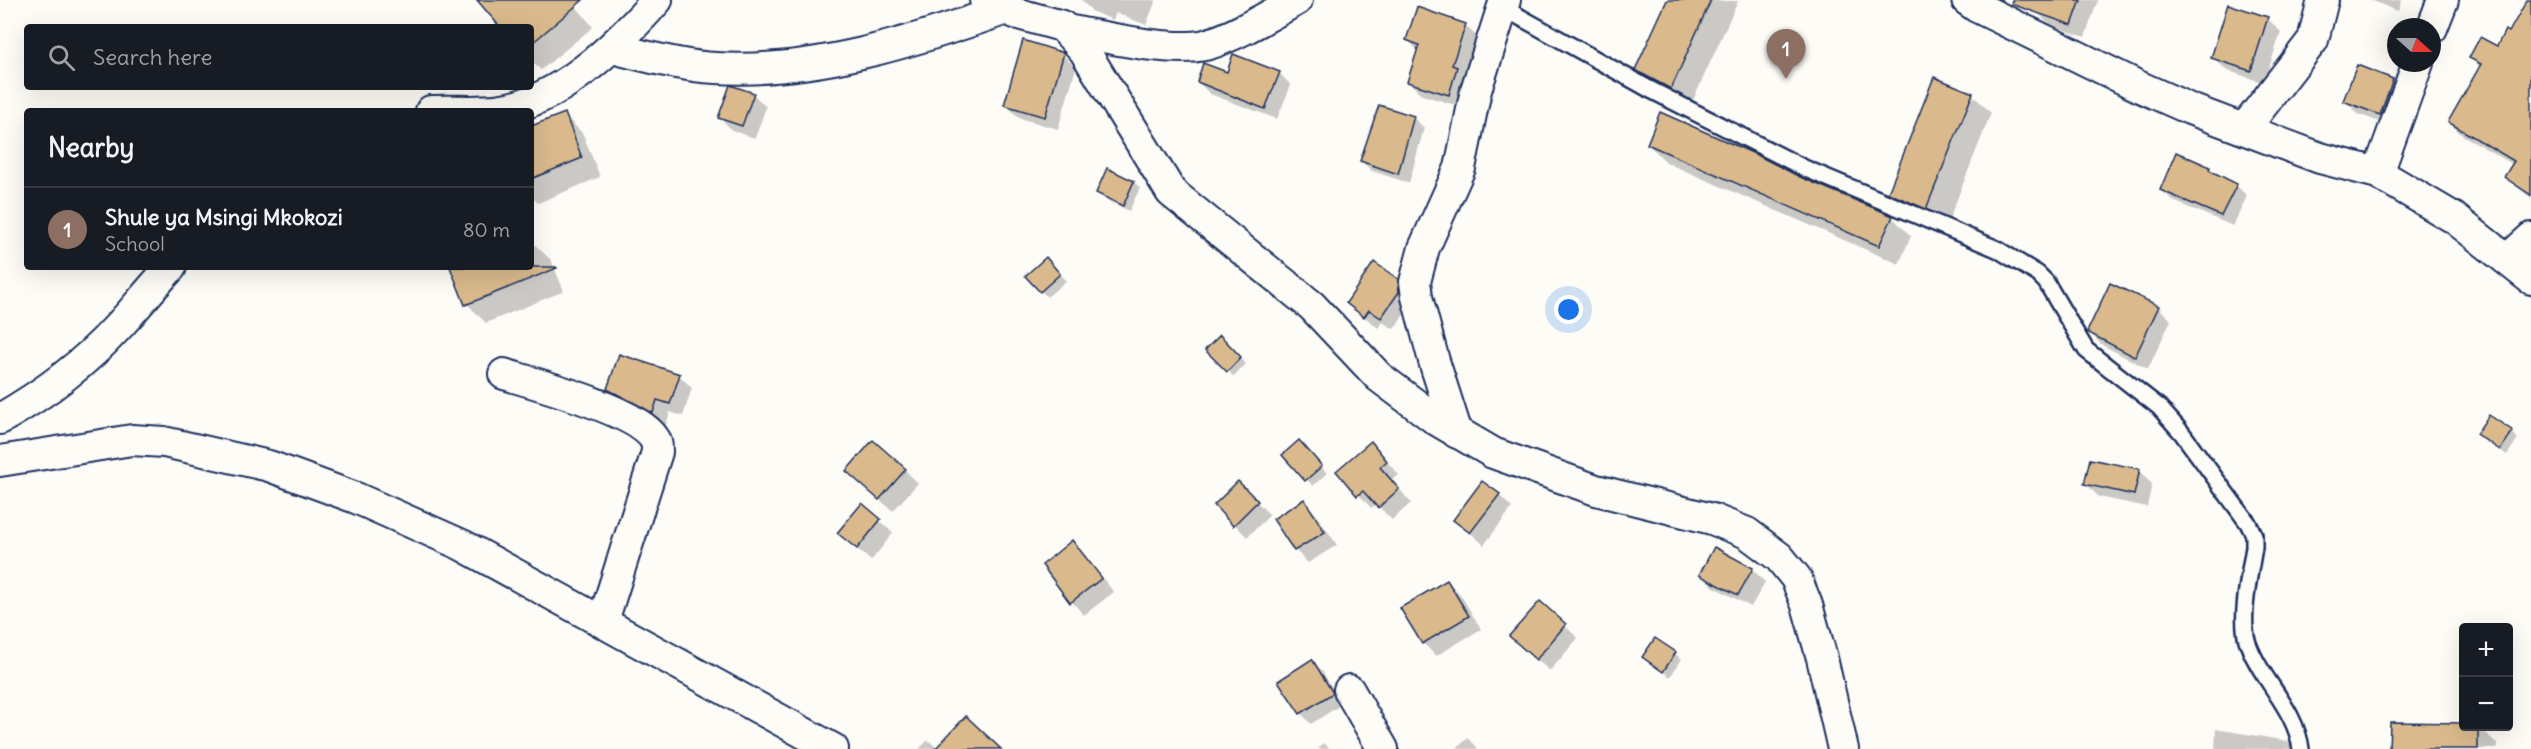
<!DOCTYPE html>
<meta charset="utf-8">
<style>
body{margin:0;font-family:Delius,sans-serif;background:#20242c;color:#f1f3f6}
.controls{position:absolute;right:18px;bottom:18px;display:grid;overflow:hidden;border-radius:6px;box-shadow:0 6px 24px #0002}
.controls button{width:54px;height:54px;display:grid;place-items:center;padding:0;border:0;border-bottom:2px solid #363941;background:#171b24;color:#f1f3f6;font:30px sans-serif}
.compass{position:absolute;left:2387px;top:18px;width:54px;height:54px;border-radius:50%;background:#171b24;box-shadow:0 6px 24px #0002;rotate:111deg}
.you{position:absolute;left:1569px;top:310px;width:21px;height:21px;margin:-15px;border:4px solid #fff;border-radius:50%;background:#1a73e8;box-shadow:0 0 0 9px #1a73e833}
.badge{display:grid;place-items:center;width:39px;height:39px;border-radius:50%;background:#919bb2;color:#fff;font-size:20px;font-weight:700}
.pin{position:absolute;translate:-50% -50px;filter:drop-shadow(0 2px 3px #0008)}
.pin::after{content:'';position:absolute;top:32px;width:21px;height:18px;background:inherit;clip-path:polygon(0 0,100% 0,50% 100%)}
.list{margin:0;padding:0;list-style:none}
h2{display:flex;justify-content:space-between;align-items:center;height:78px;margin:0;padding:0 24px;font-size:26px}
h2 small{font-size:20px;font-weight:400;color:#9ea1a6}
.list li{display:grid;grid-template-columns:39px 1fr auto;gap:18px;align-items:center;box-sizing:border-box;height:84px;padding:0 24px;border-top:2px solid #363941}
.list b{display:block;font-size:22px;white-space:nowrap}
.list p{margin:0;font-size:20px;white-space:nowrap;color:#9ea1a6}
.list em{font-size:20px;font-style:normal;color:#9ea1a6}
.icon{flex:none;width:33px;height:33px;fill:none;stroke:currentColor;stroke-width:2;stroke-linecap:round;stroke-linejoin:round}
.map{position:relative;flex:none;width:2531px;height:749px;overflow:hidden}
.search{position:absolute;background:#171b24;box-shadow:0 6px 24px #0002;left:24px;top:24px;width:510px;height:66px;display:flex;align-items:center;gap:15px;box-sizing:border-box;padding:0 21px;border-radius:6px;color:#9ea1a6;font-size:22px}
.panel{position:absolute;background:#171b24;box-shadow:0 6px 24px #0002;left:24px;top:108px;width:510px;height:162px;border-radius:6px}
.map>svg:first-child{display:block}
.shadow{fill:#0003}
.building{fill:#daba8d;stroke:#1b2f5e;stroke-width:1.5}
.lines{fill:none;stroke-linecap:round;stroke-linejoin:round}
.lane-casing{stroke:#1b2f5e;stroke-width:20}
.street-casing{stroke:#1b2f5e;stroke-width:34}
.lane{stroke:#fdfcf7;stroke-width:15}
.street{stroke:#fdfcf7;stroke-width:30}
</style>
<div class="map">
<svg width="2531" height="749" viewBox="0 0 2531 749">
<rect width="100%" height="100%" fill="#fdfcf7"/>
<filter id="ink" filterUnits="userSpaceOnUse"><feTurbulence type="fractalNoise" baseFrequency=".0167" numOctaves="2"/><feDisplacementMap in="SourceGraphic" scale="12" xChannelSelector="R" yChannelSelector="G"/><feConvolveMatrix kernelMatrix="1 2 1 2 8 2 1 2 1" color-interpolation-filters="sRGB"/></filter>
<g filter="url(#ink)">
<!-- shadow -->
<g class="shadow">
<path d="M 479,0 L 571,0 L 593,27 L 541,70 L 531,61 L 531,27 L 502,27 Z"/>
<path d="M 1081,0 L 1156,0 L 1146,25 L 1116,13 L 1113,20 L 1093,12 Z"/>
<path d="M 1669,0 L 1738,1 L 1690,107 L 1656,89 L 1637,70 Z"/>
<path d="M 2042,0 L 2098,0 L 2085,37 L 2050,25 L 2037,12 Z"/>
<path d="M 2370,0 L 2402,0 L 2398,11 Z"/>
<path d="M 2229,6 L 2268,19 L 2281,32 L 2264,83 L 2226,70 L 2213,57 Z"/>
<path d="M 2531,9 L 2531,198 L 2505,177 L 2514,165 L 2462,135 L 2449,122 L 2480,67 L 2471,58 L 2497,48 Z"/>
<path d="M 1465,25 L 1478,38 L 1462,107 L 1422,95 L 1409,82 L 1418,51 L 1408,40 Z"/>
<path d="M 1063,55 L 1076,68 L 1058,129 L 1019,118 L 1006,105 Z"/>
<path d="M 2357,67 L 2393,80 L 2406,93 L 2393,127 L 2358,114 L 2345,100 Z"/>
<path d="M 1228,73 L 1279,73 L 1291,85 L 1277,119 L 1210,94 L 1198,82 Z"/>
<path d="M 753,94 L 766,107 L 755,138 L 733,131 L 720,118 Z"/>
<path d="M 1972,94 L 1991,113 L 1946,227 L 1909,211 L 1889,192 Z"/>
<path d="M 1380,107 L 1414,118 L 1424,128 L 1409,183 L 1372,171 L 1361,161 Z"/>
<path d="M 564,114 L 583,134 L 600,177 L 538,203 L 531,196 L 531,128 Z"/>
<path d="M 1648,144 L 1799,178 L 1892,217 L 1911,236 L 1899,264 L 1667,163 Z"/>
<path d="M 2177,154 L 2210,168 L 2217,176 L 2236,185 L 2247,196 L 2233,226 L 2173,201 L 2162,190 Z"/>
<path d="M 1108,170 L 1134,182 L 1140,188 L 1129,211 L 1104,199 L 1098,193 Z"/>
<path d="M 531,241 L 551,260 L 564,291 L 486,323 L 467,304 L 452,267 L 531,267 Z"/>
<path d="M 1052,266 L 1066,281 L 1047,297 L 1027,276 Z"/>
<path d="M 1397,280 L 1411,293 L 1411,305 L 1394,329 L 1382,322 L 1378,328 L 1348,303 Z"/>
<path d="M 2158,307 L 2171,320 L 2148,369 L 2102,345 L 2089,332 Z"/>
<path d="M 1220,337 L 1246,364 L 1234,377 L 1207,350 Z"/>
<path d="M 679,375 L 692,388 L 683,416 L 670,412 L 666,425 L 622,402 L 609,389 Z"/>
<path d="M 2512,432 L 2518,439 L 2507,455 L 2478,434 Z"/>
<path d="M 1370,443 L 1399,475 L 1392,480 L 1411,503 L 1392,520 L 1376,504 L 1371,508 L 1338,471 Z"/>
<path d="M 1305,448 L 1327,473 L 1313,486 L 1284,455 Z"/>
<path d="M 905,470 L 918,483 L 893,511 L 861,484 Z"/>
<path d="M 2139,471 L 2152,484 L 2147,507 L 2099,497 L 2086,484 Z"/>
<path d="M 1238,483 L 1270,515 L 1247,537 L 1216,505 Z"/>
<path d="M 1499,495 L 1512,508 L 1484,545 L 1455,519 Z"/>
<path d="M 1303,501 L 1316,514 L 1337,545 L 1308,563 L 1295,550 L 1276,519 Z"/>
<path d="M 862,505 L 893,533 L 871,561 L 839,533 Z"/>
<path d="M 1072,542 L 1114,592 L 1084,615 L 1072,602 L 1044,566 Z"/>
<path d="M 1752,569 L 1765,582 L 1751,607 L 1714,587 L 1701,574 Z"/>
<path d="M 1447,581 L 1460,594 L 1481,629 L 1436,656 L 1423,643 Z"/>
<path d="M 1540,603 L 1578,638 L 1550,671 L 1524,649 Z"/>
<path d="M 1655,640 L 1682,659 L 1670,677 L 1644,657 Z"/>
<path d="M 1312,661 L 1322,671 L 1342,704 L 1311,724 L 1301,713 Z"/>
<path d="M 2391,724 L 2479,726 L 2497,744 L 2497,749 L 2391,749 Z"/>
<path d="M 2216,729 L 2288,741 L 2296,749 L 2215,749 Z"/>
<path d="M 1468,738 L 1479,749 L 1456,749 Z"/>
<path d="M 928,740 L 937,748 L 999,749 L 919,749 Z"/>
<path d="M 1324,743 L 1330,749 L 1318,749 Z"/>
</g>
<!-- building -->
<g class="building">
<path d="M 477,0 L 583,0 L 531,44 L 531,27 L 500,27 Z"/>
<path d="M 1667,0 L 1711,0 L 1671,89 L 1635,70 Z"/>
<path d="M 2012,0 L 2081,0 L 2072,25 L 2011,4 Z"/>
<path d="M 2527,0 L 2531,0 L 2531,195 L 2504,177 L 2514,161 L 2448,122 L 2481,64 L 2469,58 L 2480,37 L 2497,46 L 2505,30 L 2509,32 Z"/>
<path d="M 2228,4 L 2268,17 L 2251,71 L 2211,58 Z"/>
<path d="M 1417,7 L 1466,24 L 1452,65 L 1457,67 L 1449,95 L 1407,82 L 1419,45 L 1406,40 Z"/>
<path d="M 1023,40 L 1064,53 L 1045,117 L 1004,105 Z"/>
<path d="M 1233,54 L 1280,72 L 1265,109 L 1197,82 L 1203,63 L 1227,72 Z"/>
<path d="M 2357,65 L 2393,79 L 2380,115 L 2343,101 Z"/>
<path d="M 1934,77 L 1973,93 L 1926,209 L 1888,193 Z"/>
<path d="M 730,85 L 754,93 L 742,126 L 718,118 Z"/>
<path d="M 1379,105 L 1414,116 L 1398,174 L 1360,161 Z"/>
<path d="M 1660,112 L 1757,155 L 1800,177 L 1893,216 L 1879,246 L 1647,144 Z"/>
<path d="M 565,113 L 582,158 L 531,179 L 531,126 Z"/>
<path d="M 2176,152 L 2210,167 L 2209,170 L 2237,184 L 2221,216 L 2160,190 Z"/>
<path d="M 1107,168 L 1134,181 L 1123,206 L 1096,193 Z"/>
<path d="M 1046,257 L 1060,274 L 1040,292 L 1025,276 Z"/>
<path d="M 1374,262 L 1398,279 L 1399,292 L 1381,318 L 1369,310 L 1364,317 L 1346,303 Z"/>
<path d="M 450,267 L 556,267 L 557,268 L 465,305 Z"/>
<path d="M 2110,283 L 2159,306 L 2135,357 L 2087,332 Z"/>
<path d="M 1220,335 L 1241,357 L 1227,372 L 1205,350 Z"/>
<path d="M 619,354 L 680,374 L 670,404 L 657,400 L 653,413 L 607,389 Z"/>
<path d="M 2489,415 L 2513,431 L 2500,450 L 2476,434 Z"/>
<path d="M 873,440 L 906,469 L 879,500 L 846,471 Z"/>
<path d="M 1299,440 L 1322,466 L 1305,481 L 1282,455 Z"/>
<path d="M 1371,441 L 1387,461 L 1380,467 L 1399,489 L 1378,508 L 1363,491 L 1357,496 L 1336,471 Z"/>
<path d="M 2090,459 L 2140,469 L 2134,495 L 2084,484 Z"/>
<path d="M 1238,481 L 1258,501 L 1233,526 L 1214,505 Z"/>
<path d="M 1482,481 L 1500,494 L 1470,533 L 1453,520 Z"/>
<path d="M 1304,499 L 1325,532 L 1294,551 L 1273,519 Z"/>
<path d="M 862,503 L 881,519 L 857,549 L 837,533 Z"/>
<path d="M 1072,540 L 1102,578 L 1070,603 L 1042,565 Z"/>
<path d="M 1714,547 L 1753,568 L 1738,595 L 1699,575 Z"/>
<path d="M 1447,580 L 1469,616 L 1422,644 L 1400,608 Z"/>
<path d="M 1540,601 L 1566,624 L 1536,660 L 1509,636 Z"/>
<path d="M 1655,638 L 1676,652 L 1663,672 L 1642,657 Z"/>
<path d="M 1312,659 L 1333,693 L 1300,714 L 1278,681 Z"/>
<path d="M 966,716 L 1001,749 L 935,749 Z"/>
<path d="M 2390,722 L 2463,723 L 2463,726 L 2478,726 L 2478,749 L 2389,749 Z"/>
</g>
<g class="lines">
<!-- lane casing -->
<g class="lane-casing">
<path id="lane" d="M 1502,7 L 1649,89 L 1804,168 L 1997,249 L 2038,274 L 2046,282 L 2086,350 L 2159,407 L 2182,433 L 2248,523 L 2254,535 L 2254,547 C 2250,573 2240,616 2247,640 C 2258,677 2296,708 2301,749"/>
</g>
<!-- street casing -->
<g class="street-casing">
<g id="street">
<path d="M 985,0 L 1015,13 L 1062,26 L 1084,50 L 1171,192 L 1312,306 L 1379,377 L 1435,419 L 1493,453 L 1596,490 L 1712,519 L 1747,533 L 1779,557 L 1796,578 L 1807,605 L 1822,658 L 1843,749"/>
<path d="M 1967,0 L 1977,7 L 2138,86 L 2190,109 L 2320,158 L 2378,173 L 2454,218 L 2531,279"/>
<path d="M 2432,28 L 2443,0"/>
<path d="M 1066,30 C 1102,36 1171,53 1205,45 C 1232,38 1272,14 1297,0"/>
<path d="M 613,48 C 643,56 685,67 716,68 C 812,74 916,41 1006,9"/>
<path d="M 431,111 C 453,110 475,112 496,110 C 558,104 618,44 657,0"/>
<path d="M 2244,129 L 2313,40 L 2323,0"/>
<path d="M 2378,173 L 2418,63"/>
<path d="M 2508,259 L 2531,238"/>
<path d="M 504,374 C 537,384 636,410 654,438 C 657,442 657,447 657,452 L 603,621"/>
<path d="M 0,419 C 42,395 83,365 116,329 C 135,309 152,287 171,267"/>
<path d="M 1457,433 L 1434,361 L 1417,297 L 1415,282 L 1424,248 L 1460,168 L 1476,90 L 1505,0"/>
<path d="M 0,461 L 132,440 L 164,442 L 269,466 L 356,498 L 462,545 L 833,749"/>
<path d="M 1349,690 L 1383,749"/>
</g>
</g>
<!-- lane -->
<use href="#lane" class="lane"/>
<!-- street -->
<use href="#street" class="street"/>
</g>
</g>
</svg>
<div class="controls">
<button>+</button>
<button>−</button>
</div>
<svg class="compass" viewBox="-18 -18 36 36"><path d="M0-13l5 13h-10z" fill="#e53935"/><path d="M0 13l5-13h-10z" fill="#9ea1a6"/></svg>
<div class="you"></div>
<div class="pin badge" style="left:1786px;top:79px;background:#8d6e63">1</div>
<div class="search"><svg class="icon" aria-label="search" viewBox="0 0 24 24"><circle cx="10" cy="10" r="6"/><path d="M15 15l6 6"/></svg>Search here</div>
<section class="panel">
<h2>Nearby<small></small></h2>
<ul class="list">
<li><span class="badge" style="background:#8d6e63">1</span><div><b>Shule ya Msingi Mkokozi</b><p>School</p></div><em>80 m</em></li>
</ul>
</section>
</div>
